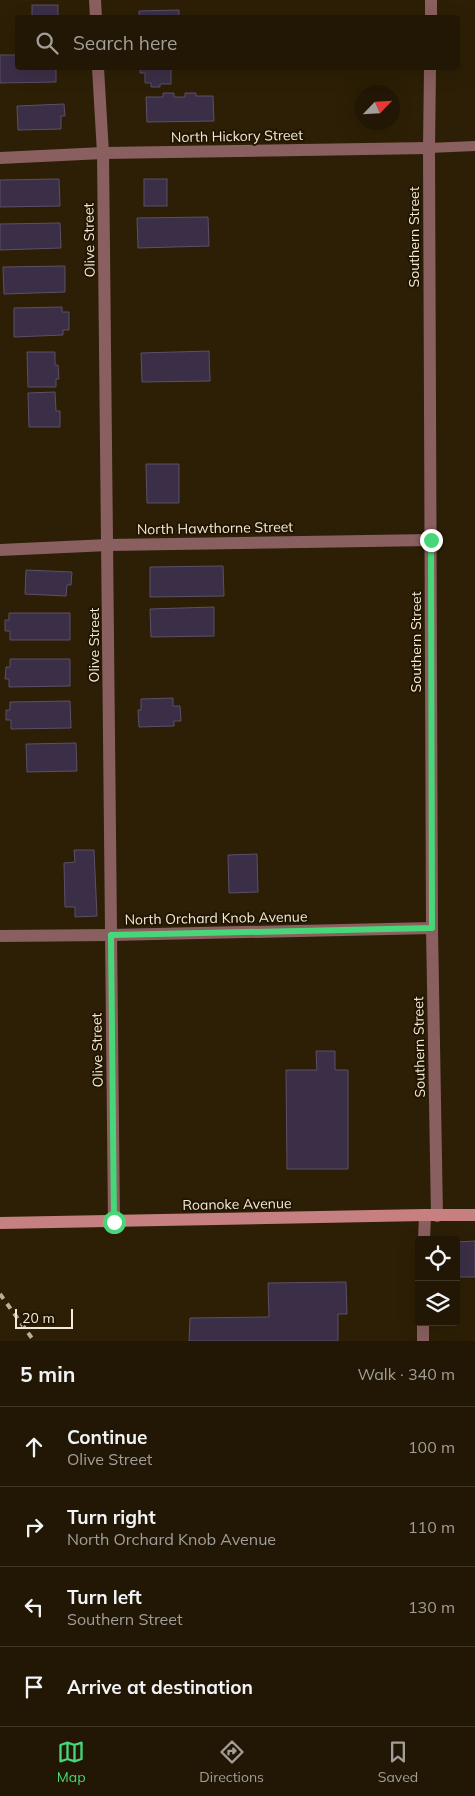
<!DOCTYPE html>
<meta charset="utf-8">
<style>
body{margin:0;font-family:Mulish,sans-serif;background:#2d2413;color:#f1f3f6}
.controls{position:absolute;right:15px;bottom:15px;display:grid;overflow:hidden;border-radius:5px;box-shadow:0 5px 20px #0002}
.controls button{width:45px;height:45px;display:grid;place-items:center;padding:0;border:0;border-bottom:1px solid #3e3626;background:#211704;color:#f1f3f6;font:25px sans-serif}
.compass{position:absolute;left:355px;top:85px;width:45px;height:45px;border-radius:50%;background:#211704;box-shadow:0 5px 20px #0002;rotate:65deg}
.scale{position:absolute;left:15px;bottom:12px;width:58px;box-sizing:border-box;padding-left:5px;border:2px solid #f1e9d9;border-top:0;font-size:14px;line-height:18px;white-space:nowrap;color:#f1e9d9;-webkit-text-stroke:4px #221600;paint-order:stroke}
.stop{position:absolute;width:15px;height:15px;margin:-11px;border:4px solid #47d779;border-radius:50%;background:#fff}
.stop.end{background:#47d779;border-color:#fff;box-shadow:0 1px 5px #0008}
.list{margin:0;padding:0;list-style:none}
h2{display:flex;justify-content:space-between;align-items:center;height:65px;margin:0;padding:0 20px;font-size:21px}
h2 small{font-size:16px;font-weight:400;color:#a29f9a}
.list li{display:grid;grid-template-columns:32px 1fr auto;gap:15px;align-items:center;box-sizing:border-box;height:80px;padding:0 20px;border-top:1px solid #3e3626}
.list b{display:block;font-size:19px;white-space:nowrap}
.list p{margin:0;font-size:16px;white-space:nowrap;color:#a29f9a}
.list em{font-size:16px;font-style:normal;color:#a29f9a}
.icon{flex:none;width:28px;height:28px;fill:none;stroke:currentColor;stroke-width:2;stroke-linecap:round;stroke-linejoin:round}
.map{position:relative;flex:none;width:475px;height:1341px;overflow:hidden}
.search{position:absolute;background:#211704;box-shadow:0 5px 20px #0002;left:15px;right:15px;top:15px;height:55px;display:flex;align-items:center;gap:12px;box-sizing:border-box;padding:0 18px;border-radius:5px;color:#a29f9a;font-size:19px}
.sheet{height:385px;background:#211704}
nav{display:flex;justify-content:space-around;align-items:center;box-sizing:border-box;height:70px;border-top:1px solid #3e3626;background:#211704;font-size:14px;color:#a29f9a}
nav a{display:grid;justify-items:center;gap:2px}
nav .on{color:#47d779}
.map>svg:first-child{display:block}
.building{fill:#3b2f47;stroke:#5c4f69}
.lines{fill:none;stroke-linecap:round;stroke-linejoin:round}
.lane{stroke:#8a5f5f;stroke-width:10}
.street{stroke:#8a5f5f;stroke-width:12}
.secondary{stroke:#c68082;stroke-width:12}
.rail{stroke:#b7ae9b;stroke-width:4;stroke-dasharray:6 6;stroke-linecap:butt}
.route{stroke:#47d779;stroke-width:6}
.labels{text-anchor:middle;stroke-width:4;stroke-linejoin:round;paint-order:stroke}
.street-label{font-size:14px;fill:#f1e9d9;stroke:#221600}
</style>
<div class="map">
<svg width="475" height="1341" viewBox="0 0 475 1341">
<rect width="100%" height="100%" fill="#2c1f05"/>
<!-- building -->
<g class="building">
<rect x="32" y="5" width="26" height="13"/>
<path d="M 179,10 L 179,18 L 139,18 L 139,11 Z"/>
<path d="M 0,55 L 18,55 L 18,68 L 56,68 L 56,82 L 0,83 Z"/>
<path d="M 140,68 L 171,68 L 171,84 L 160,84 L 160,87 L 151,87 L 151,83 L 145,83 L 145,73 L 140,73 Z"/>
<path d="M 163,93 L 174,93 L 174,97 L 185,97 L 185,93 L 196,93 L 196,96 L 213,96 L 214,121 L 147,122 L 146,97 L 163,97 Z"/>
<path d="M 64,104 L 65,116 L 61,116 L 61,129 L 18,130 L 17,106 Z"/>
<path d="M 59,179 L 60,206 L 0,207 L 0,180 Z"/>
<rect x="144" y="179" width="23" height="27"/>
<path d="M 208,217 L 209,246 L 138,248 L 137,218 Z"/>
<path d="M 60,223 L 61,248 L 0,250 L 0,224 Z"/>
<path d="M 65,266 L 65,292 L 4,294 L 3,267 Z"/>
<path d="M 62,307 L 62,312 L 69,312 L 69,330 L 63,330 L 63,335 L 14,337 L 14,308 Z"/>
<path d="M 209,351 L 210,381 L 142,382 L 141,353 Z"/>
<path d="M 27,352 L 55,352 L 55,365 L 58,365 L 59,379 L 56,379 L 56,387 L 28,387 Z"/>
<path d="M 55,392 L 56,411 L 60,411 L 60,427 L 29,427 L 28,393 Z"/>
<path d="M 146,464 L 179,464 L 179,503 L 147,503 Z"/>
<path d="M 223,566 L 224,596 L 150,597 L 150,567 Z"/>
<path d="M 26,570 L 72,572 L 71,585 L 67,585 L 66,596 L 25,594 Z"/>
<path d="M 214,607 L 214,636 L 151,637 L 150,609 Z"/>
<path d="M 9,613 L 70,613 L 70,640 L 10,640 L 10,631 L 5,631 L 5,620 L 9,620 Z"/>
<path d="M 10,659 L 70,659 L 70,686 L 9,687 L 9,679 L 5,679 L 6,667 L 10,667 Z"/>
<path d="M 173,698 L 173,706 L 180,706 L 181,721 L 174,721 L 174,726 L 139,727 L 138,710 L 141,710 L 141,699 Z"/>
<path d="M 70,701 L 71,728 L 11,729 L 11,720 L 6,720 L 6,710 L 10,710 L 10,702 Z"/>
<path d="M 76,743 L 77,771 L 27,772 L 26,744 Z"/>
<path d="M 74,850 L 94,850 L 97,916 L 75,917 L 75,907 L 65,907 L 64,863 L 75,862 Z"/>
<path d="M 257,854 L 258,892 L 229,893 L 228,855 Z"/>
<path d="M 316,1051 L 335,1051 L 335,1070 L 348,1070 L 348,1169 L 287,1169 L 286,1070 L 317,1070 Z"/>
<path d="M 475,1241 L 475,1277 L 456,1277 L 456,1242 Z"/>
<path d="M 346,1282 L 347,1314 L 338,1314 L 338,1341 L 189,1341 L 190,1318 L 269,1317 L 268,1283 Z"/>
</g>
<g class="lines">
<!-- lane -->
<path class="lane" d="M 429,148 L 475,146"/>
<!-- street -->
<g class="street">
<path d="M 95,0 L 96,18"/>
<path d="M 431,18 L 431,0"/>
<path d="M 98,68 L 103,153 L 114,1222"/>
<path d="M 430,68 L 429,148 L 432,928 L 437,1216"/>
<path d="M 0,158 L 103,153 L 429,148"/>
<path d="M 0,550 L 108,545 L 431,540"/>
<path d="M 0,936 L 111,935 L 432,928"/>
<path d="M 424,1240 L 425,1215"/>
<path d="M 423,1341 L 423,1322"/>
</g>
<!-- secondary -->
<path class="secondary" d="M 0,1223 L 425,1215 L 475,1215"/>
<!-- rail -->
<path class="rail" d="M 0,1294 L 34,1341"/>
</g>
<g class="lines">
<!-- route -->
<path class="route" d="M 114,1222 L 111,935 L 432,928 L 431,540"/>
</g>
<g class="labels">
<!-- street labels -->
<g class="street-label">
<text transform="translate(237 136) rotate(-1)" y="5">North Hickory Street</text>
<text transform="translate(414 237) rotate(-90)" y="5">Southern Street</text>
<text transform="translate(89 240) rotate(-91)" y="5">Olive Street</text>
<text transform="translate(215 528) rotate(-1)" y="5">North Hawthorne Street</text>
<text transform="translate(416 642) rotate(-90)" y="5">Southern Street</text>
<text transform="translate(94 645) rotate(-90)" y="5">Olive Street</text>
<text transform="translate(216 918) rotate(-1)" y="5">North Orchard Knob Avenue</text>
<text transform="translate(419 1047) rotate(-91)" y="5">Southern Street</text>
<text transform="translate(97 1050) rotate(-91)" y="5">Olive Street</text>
<text transform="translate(237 1204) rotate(-1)" y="5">Roanoke Avenue</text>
</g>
</g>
</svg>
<div class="controls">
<button><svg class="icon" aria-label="locate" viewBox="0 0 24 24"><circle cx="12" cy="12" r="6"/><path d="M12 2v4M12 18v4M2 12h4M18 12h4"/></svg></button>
<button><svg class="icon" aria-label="layers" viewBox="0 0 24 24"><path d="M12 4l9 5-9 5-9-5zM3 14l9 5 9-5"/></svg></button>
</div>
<svg class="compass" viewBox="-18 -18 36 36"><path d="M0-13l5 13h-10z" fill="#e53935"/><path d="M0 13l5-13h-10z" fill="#a29f9a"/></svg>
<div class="scale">20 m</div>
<div class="stop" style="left:114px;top:1222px"></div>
<div class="stop end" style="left:431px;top:540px"></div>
<div class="search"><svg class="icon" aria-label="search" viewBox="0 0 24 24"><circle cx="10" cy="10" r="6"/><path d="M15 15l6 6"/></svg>Search here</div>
</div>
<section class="sheet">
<h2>5 min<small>Walk · 340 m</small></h2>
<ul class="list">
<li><svg class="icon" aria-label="ahead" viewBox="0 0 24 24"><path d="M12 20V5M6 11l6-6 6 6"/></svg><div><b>Continue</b><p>Olive Street</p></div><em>100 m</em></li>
<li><svg class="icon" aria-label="right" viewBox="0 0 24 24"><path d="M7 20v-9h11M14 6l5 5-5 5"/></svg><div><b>Turn right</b><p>North Orchard Knob Avenue</p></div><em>110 m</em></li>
<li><svg class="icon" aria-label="left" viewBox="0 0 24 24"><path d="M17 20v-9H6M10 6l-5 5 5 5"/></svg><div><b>Turn left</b><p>Southern Street</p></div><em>130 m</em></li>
<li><svg class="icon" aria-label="arrive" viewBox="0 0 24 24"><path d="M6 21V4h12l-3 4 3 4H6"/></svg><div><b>Arrive at destination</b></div></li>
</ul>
</section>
<nav>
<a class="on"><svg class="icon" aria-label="map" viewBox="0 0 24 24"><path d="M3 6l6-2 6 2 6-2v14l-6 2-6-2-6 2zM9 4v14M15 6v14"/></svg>Map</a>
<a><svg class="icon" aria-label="directions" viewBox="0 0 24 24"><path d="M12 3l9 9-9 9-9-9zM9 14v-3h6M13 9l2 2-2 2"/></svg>Directions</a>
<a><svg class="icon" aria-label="saved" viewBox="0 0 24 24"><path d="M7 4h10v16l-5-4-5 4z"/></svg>Saved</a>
</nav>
